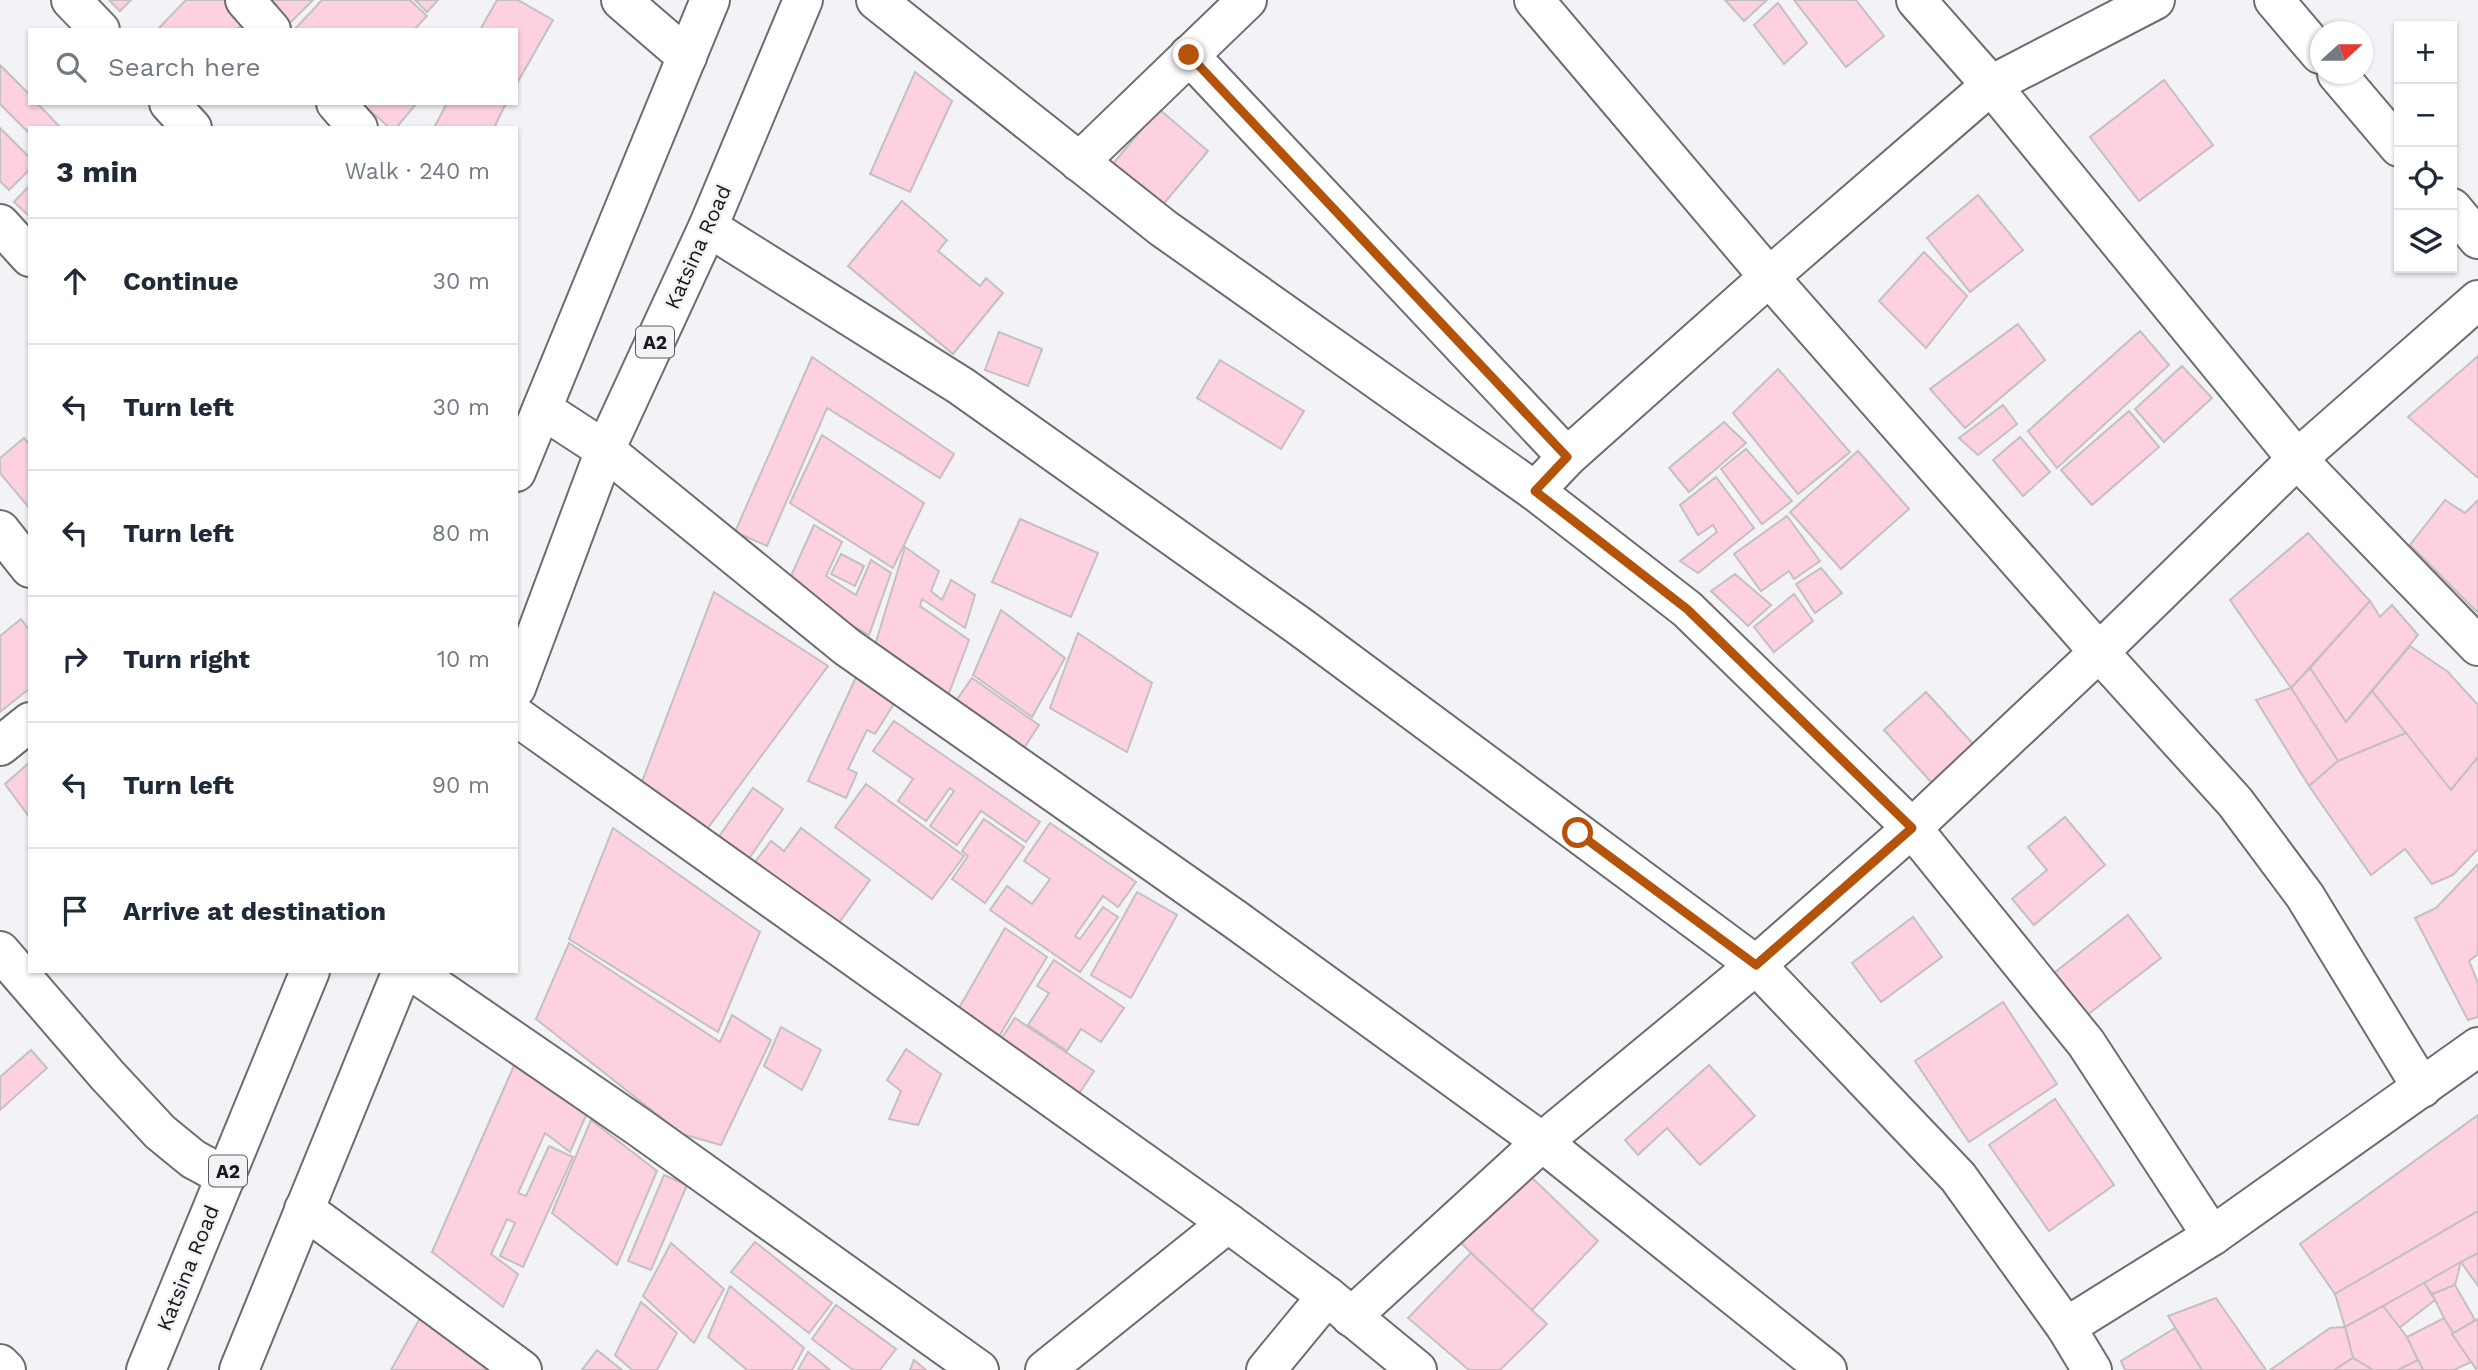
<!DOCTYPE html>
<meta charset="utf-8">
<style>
body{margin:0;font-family:"Work Sans",sans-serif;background:#f6f6f7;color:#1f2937}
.controls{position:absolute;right:21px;top:21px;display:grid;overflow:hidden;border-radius:0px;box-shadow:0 2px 5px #0004}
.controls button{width:63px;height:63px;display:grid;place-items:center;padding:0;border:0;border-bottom:2px solid #e0e1e3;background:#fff;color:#1f2937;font:35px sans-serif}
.compass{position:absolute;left:2310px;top:21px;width:63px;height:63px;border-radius:50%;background:#fff;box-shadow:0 2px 5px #0004;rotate:69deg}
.stop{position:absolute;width:21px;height:21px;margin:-16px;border:5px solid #b45309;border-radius:50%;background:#fff}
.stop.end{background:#b45309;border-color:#fff;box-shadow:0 2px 7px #0008}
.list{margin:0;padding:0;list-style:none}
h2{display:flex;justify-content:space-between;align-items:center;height:91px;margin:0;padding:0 28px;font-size:30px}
h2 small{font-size:23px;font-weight:400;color:#747a83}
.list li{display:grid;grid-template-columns:46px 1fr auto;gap:21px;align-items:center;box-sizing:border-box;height:126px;padding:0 28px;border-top:2px solid #e0e1e3}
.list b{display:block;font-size:26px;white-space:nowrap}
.list em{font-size:23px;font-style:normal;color:#747a83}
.icon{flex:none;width:38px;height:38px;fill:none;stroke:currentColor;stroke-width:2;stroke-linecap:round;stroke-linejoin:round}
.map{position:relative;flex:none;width:2478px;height:1370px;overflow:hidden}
.search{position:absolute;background:#fff;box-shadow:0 2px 5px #0004;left:28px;top:28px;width:490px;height:77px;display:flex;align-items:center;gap:18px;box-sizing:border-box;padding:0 24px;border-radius:0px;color:#747a83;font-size:26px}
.panel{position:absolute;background:#fff;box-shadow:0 2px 5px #0004;left:28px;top:126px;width:490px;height:847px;border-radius:0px}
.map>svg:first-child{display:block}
.building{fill:#fdd1df;stroke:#c4c0c1;stroke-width:2}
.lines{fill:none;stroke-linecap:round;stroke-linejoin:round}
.minor-casing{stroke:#6d6d70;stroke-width:42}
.trunk-casing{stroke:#6d6d70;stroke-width:42}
.minor{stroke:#fff;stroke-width:38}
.trunk{stroke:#fff;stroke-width:38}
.route{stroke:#b45309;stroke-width:9}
.labels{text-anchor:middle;stroke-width:5;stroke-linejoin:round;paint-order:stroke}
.shield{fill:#f3f3f7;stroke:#5b5b5d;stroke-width:2}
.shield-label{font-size:19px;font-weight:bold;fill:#1a1a1b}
.street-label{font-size:21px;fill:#1a1a1b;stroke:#f3f3f7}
</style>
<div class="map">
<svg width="2478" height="1370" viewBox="0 0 2478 1370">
<rect width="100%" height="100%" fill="#f3f3f7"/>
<!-- building -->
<g class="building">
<path d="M 109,0 L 131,0 L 120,11 Z"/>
<path d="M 186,0 L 228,0 L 247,19 L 236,30 L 157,30 Z"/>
<path d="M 267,0 L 313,0 L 290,23 Z"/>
<path d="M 322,0 L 410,0 L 427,16 L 414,30 L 294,30 Z"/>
<path d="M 415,0 L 438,0 L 427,12 Z"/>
<path d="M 497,0 L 518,0 L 553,20 L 516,85 L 516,30 L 480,30 Z"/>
<path d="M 1725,0 L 1767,0 L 1744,21 Z"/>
<path d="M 1794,0 L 1856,0 L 1884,36 L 1846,67 Z"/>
<path d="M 1778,3 L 1807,43 L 1784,64 L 1754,25 Z"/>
<path d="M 0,65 L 30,95 L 30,103 L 37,103 L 61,128 L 30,128 L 30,134 L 0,104 Z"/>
<path d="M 915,72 L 952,101 L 910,192 L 870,174 Z"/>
<path d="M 2164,80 L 2213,145 L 2139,201 L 2090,137 Z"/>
<path d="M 361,103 L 417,103 L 396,128 L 390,128 Z"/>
<path d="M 447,103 L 506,103 L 494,128 L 434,128 Z"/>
<path d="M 1159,109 L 1208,151 L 1160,208 L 1111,166 Z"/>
<path d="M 0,128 L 30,158 L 30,169 L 9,190 L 0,181 Z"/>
<path d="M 30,185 L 30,217 L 14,202 Z"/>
<path d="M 1978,195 L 2023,250 L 1970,292 L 1927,238 Z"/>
<path d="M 902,201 L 947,240 L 938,251 L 980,286 L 986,278 L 1003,293 L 953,354 L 848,266 Z"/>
<path d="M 1924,252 L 1967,296 L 1926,348 L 1879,301 Z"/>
<path d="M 2018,324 L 2045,360 L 1965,428 L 1930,389 Z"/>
<path d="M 2140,331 L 2169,365 L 2057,468 L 2028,431 Z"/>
<path d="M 999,332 L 1042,349 L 1028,386 L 985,370 Z"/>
<path d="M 2478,356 L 2478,478 L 2408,417 Z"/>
<path d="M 812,357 L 954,454 L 940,478 L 827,408 L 767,546 L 735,532 Z"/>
<path d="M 1220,360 L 1304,411 L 1281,449 L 1197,398 Z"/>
<path d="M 2182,366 L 2212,398 L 2164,442 L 2135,409 Z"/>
<path d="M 1778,369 L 1850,452 L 1798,494 L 1733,413 Z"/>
<path d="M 2003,405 L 2017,424 L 1978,455 L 1959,438 Z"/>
<path d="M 2129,411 L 2159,447 L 2092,505 L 2061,470 Z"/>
<path d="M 1724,422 L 1746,443 L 1689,492 L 1669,468 Z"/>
<path d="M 822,435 L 924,503 L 893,568 L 790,503 Z"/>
<path d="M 2020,437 L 2050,472 L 2023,496 L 1993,460 Z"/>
<path d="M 24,438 L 30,445 L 30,509 L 0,473 L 0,458 Z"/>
<path d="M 1746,449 L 1792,501 L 1762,524 L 1721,469 Z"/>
<path d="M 1858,451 L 1909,509 L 1841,569 L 1790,512 Z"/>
<path d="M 1716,477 L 1754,528 L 1698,573 L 1680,561 L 1717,532 L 1713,525 L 1698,535 L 1680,505 Z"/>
<path d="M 2445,500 L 2465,513 L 2478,500 L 2478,613 L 2410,545 Z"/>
<path d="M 1787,516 L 1820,561 L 1794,579 L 1789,571 L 1761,591 L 1734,554 Z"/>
<path d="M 1020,519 L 1098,553 L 1071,617 L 992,582 Z"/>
<path d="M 814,525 L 842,542 L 826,576 L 856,595 L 871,560 L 891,573 L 869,635 L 786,587 Z"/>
<path d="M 2308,533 L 2370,601 L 2291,688 L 2230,600 Z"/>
<path d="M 905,547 L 939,571 L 931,591 L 942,600 L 951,580 L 975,595 L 965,628 L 922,599 L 920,606 L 969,640 L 946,701 L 875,645 Z"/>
<path d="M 841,554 L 864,566 L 855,586 L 831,574 Z"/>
<path d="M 1821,568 L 1842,593 L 1815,613 L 1796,584 Z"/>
<path d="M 1735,574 L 1771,605 L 1748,626 L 1711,591 Z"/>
<path d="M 714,592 L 828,666 L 705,832 L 640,787 Z"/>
<path d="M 1794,594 L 1813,621 L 1774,652 L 1754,627 Z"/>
<path d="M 2370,601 L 2380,617 L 2392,605 L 2418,635 L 2346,722 L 2310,668 Z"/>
<path d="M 1001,610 L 1065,658 L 1032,717 L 973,675 Z"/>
<path d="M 21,619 L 30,631 L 30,688 L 0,712 L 0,636 Z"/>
<path d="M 1078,633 L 1152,683 L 1127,752 L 1050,708 Z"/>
<path d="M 2410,646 L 2448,672 L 2478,705 L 2478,757 L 2451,790 L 2372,691 Z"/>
<path d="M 2310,668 L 2346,722 L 2372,691 L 2406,733 L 2338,761 L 2291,688 Z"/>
<path d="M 857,675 L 895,702 L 875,734 L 867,730 L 848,769 L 857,773 L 846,798 L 808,781 Z"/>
<path d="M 972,678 L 1039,725 L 1022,751 L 953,705 Z"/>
<path d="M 2291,688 L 2338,761 L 2309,786 L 2256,700 Z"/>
<path d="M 1926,692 L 1974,745 L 1932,783 L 1884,730 Z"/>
<path d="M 894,721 L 1040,822 L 1026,842 L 981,811 L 957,845 L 930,826 L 954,791 L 950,788 L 926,821 L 898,801 L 913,779 L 873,751 Z"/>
<path d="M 2406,733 L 2451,790 L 2478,757 L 2478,849 L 2453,875 L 2432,884 L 2405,849 L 2371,875 L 2309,786 L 2338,761 Z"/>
<path d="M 30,762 L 30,818 L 5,784 Z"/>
<path d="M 866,784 L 964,856 L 932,899 L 835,827 Z"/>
<path d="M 753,788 L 783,809 L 748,860 L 718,838 Z"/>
<path d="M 2065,817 L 2105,865 L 2034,925 L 2012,899 L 2047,870 L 2028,847 Z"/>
<path d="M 984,819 L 1024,847 L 985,903 L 952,879 L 968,856 L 962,851 Z"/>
<path d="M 1050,823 L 1136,882 L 1118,907 L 1103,896 L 1075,936 L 1080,939 L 1103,907 L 1118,917 L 1080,972 L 990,910 L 1007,886 L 1032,904 L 1050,879 L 1024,861 Z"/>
<path d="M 613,828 L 760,932 L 718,1032 L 569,939 Z"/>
<path d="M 801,828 L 870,880 L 838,924 L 755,862 L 771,841 L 784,851 Z"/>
<path d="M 2478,864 L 2478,954 L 2469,961 L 2478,983 L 2478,1017 L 2468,1020 L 2415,918 L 2436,908 Z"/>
<path d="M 1137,892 L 1177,915 L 1131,998 L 1091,975 Z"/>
<path d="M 2128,915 L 2161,958 L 2087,1015 L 2054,973 Z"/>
<path d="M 1913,917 L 1942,957 L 1881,1002 L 1852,963 Z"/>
<path d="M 1005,928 L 1047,957 L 993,1046 L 955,1015 Z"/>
<path d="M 569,943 L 720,1042 L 732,1015 L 771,1040 L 721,1145 L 682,1134 L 536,1019 Z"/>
<path d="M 1054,960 L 1124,1008 L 1101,1042 L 1081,1029 L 1067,1051 L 1028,1025 L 1049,993 L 1037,986 Z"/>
<path d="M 2003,1002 L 2057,1084 L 1969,1142 L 1915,1061 Z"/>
<path d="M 1015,1018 L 1094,1071 L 1076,1098 L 997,1045 Z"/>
<path d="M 781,1027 L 821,1050 L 802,1090 L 764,1066 Z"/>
<path d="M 906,1049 L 941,1074 L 918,1125 L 889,1119 L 901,1091 L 887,1080 Z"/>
<path d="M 31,1050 L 47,1068 L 0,1110 L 0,1077 Z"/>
<path d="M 516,1061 L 587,1113 L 570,1152 L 545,1133 L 518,1193 L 526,1196 L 549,1146 L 573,1157 L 523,1267 L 500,1256 L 515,1223 L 507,1219 L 491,1254 L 518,1274 L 503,1307 L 432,1252 Z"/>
<path d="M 1709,1065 L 1755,1116 L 1700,1165 L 1667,1128 L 1638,1155 L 1625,1140 Z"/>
<path d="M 2055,1099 L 2114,1185 L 2049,1231 L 1989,1145 Z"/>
<path d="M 2478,1115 L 2478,1211 L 2335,1294 L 2300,1244 Z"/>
<path d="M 591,1120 L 657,1171 L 617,1265 L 552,1213 Z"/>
<path d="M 1526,1172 L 1598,1241 L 1531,1311 L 1459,1241 Z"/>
<path d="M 664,1175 L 687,1185 L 651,1270 L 628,1261 Z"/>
<path d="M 2478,1211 L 2478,1253 L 2345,1327 L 2335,1294 Z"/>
<path d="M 755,1242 L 832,1303 L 809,1333 L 731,1272 Z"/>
<path d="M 671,1243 L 724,1289 L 694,1343 L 643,1296 Z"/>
<path d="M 1471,1253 L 1547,1324 L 1500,1370 L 1469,1370 L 1408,1318 Z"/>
<path d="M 2478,1253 L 2478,1286 L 2461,1262 Z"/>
<path d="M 2461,1262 L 2455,1285 L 2432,1294 L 2424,1283 Z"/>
<path d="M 2424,1283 L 2435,1300 L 2399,1328 L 2383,1306 Z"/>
<path d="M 2455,1285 L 2475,1320 L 2452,1334 L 2432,1294 Z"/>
<path d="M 730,1286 L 804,1348 L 792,1370 L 747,1370 L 708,1337 Z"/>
<path d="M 2216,1298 L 2266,1370 L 2202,1370 L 2168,1316 Z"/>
<path d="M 641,1302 L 677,1333 L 657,1370 L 632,1370 L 615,1355 Z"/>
<path d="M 836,1305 L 896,1349 L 880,1370 L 853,1370 L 812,1339 Z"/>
<path d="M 2383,1306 L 2407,1337 L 2418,1360 L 2398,1370 L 2373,1370 L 2353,1358 L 2345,1327 Z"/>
<path d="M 424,1311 L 487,1368 L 485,1370 L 391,1370 Z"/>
<path d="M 2444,1318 L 2471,1362 L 2454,1370 L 2423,1370 L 2407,1337 Z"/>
<path d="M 2478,1319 L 2478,1367 L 2476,1369 L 2452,1334 Z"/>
<path d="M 2345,1327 L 2353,1358 L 2334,1370 L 2270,1370 L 2330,1328 Z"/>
<path d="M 2175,1328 L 2202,1370 L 2125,1370 L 2121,1361 Z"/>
<path d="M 597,1350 L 622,1370 L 582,1370 Z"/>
<path d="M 808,1352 L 830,1370 L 798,1370 Z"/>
<path d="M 2353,1358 L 2373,1370 L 2334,1370 Z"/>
<path d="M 914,1360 L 926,1370 L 910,1370 Z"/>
<path d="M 2418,1360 L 2423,1370 L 2398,1370 Z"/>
</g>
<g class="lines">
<!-- minor casing -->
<g class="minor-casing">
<g id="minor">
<path d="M 71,0 L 100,30"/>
<path d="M 245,0 L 271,30"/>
<path d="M 621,0 L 687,57"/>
<path d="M 876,0 L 1163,228 L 1535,491 L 1687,609 L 1912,828 L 2086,1043 L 2212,1236"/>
<path d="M 1534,0 L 1769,277 L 2099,652 L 2235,802 L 2305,896 L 2422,1088"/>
<path d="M 1916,0 L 1991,85 L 2297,459 L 2478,646"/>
<path d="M 2274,0 L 2320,54"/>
<path d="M 1189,55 L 1567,457"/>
<path d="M 2337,74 L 2399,147"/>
<path d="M 169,103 L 192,128"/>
<path d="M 336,103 L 358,128"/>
<path d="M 1079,162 L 1247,0"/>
<path d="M 2452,208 L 2478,239"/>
<path d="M 0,224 L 30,257"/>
<path d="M 708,227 L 961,386 L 1302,628 L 1756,965 L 1958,1177 L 2066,1327 L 2092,1370"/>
<path d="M 542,409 L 605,450 L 847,647 L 1236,920 L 1542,1142 L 1827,1370"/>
<path d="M 1535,491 L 1567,457 L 1769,277 L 1991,85 L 2155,0"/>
<path d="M 0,530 L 30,568"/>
<path d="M 516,716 L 1228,1223 L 1327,1296 L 1417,1370"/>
<path d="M 0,746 L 30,722"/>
<path d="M 0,951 L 107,1075 L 160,1132 L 193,1159 L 226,1177"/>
<path d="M 412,971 L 639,1127 L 979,1370"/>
<path d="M 304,1209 L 522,1370"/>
<path d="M 1351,1317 L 1542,1142 L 1756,965 L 1912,828 L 2099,652 L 2297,459 L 2478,300"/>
<path d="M 2066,1327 L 2212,1236 L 2478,1047"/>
<path d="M 0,1364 L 6,1370"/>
<path d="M 1045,1370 L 1228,1223"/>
<path d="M 1266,1370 L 1327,1296"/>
</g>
</g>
<!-- trunk casing -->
<g class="trunk-casing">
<g id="trunk">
<path d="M 516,472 L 710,0"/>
<path d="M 516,688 L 605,450 L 708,227 L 803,0"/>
<path d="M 146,1370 L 310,971"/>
<path d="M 239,1370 L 402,971"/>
</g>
</g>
<!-- minor -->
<use href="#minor" class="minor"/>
<!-- trunk -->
<use href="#trunk" class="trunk"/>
</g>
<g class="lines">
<!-- route -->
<path class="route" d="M 1189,55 L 1567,457 L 1535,491 L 1687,609 L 1912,828 L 1756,965 L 1578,833"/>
</g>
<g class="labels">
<!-- shield labels -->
<g class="shield">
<rect x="636" y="326.5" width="38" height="31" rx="5"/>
<rect x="209" y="1155.5" width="38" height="31" rx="5"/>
</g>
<g class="shield-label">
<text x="655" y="349">A2</text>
<text x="228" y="1178">A2</text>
</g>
<!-- street labels -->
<g class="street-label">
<text transform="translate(698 247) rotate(-66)" y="7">Katsina Road</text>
<text transform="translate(188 1268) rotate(-68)" y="7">Katsina Road</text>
</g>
</g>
</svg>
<div class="controls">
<button>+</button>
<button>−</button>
<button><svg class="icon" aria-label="locate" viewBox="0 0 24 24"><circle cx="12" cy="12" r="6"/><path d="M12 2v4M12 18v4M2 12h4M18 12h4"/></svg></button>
<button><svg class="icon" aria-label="layers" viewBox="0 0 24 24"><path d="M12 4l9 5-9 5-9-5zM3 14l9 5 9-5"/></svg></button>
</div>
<svg class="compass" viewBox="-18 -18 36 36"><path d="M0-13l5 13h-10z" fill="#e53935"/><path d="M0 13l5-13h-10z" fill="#747a83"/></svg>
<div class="stop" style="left:1578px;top:833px"></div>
<div class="stop end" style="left:1189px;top:55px"></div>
<div class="search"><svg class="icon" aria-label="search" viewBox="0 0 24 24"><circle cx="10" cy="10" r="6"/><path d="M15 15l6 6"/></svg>Search here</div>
<section class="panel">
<h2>3 min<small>Walk · 240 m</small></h2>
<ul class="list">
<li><svg class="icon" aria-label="ahead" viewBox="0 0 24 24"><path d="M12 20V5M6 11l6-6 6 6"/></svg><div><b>Continue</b></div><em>30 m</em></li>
<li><svg class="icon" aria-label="left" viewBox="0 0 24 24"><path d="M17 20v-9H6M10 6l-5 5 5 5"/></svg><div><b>Turn left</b></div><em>30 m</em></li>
<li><svg class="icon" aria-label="left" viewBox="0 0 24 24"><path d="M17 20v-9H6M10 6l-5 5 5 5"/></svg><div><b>Turn left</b></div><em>80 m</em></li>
<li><svg class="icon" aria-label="right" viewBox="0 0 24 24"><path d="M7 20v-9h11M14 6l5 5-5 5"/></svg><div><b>Turn right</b></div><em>10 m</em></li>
<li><svg class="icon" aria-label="left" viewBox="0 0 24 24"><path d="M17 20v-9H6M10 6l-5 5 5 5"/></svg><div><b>Turn left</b></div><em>90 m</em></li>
<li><svg class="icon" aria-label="arrive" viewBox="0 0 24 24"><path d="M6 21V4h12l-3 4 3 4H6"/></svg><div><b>Arrive at destination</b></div></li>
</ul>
</section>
</div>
